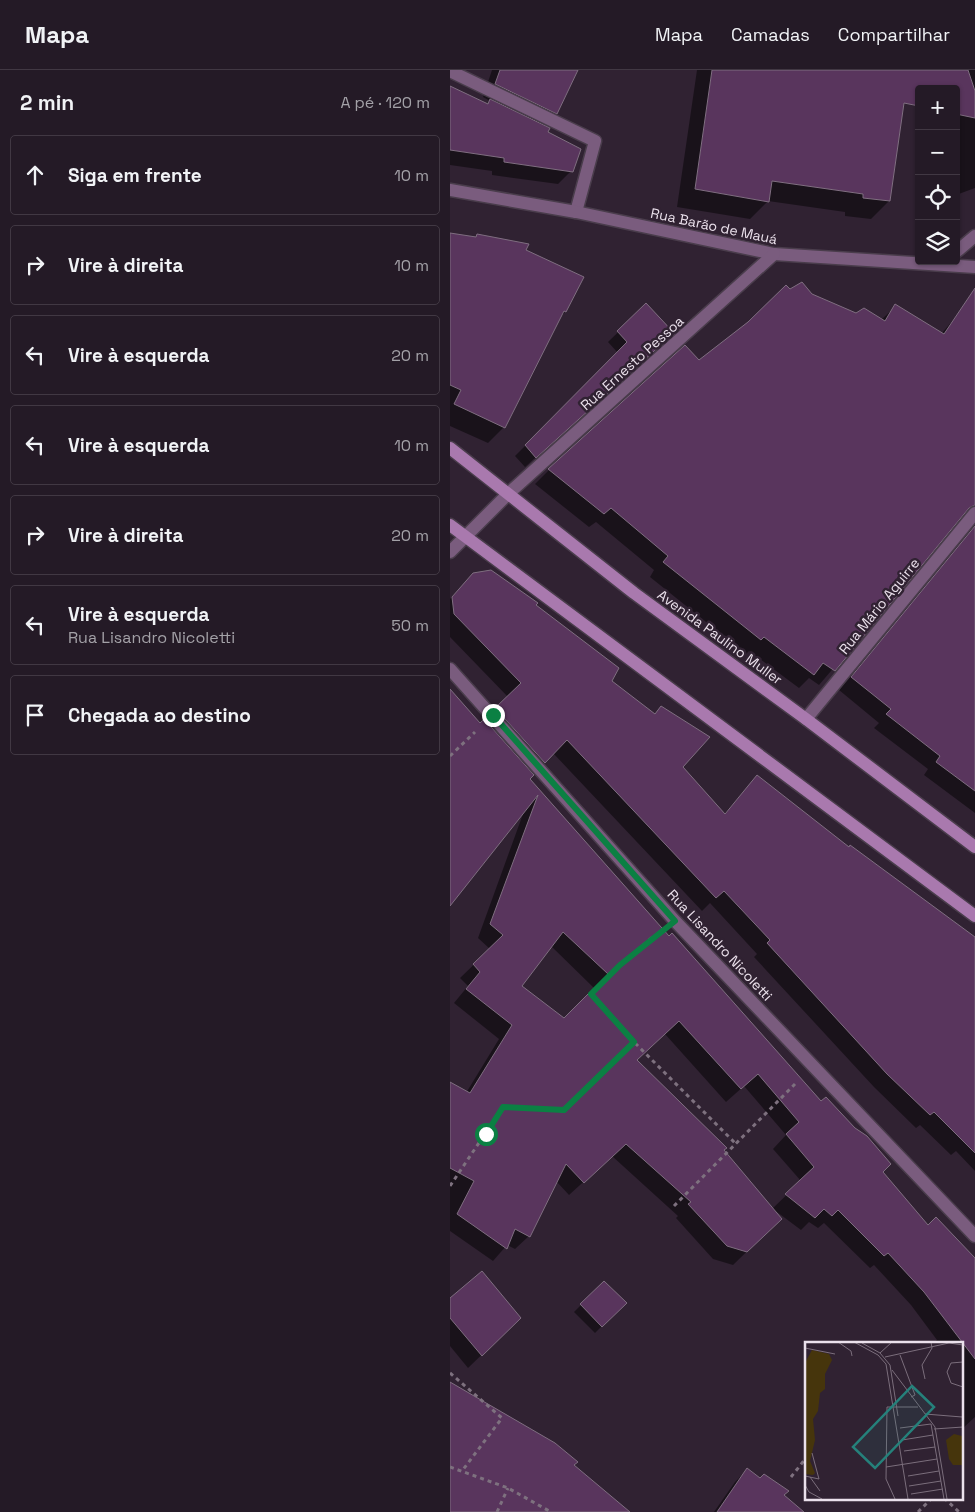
<!DOCTYPE html>
<html lang="pt">
<meta charset="utf-8">
<style>
body{margin:0;font-family:"Space Grotesk",sans-serif;background:#302732;color:#f1f3f6}
.controls{position:absolute;right:15px;top:15px;display:grid;overflow:hidden;border-radius:5px;box-shadow:0 1px 4px #0004}
.controls button{width:45px;height:45px;display:grid;place-items:center;padding:0;border:0;border-bottom:1px solid #413843;background:#241a26;color:#f1f3f6;font:25px sans-serif}
.stop{position:absolute;width:15px;height:15px;margin:-11px;border:4px solid #0b8043;border-radius:50%;background:#fff}
.stop.end{background:#0b8043;border-color:#fff;box-shadow:0 1px 5px #0008}
.list{margin:0;padding:0;list-style:none}
h2{display:flex;justify-content:space-between;align-items:center;height:65px;margin:0;padding:0 20px;font-size:21px}
h2 small{font-size:16px;font-weight:400;color:#a3a1a7}
.list li{display:grid;grid-template-columns:32px 1fr auto;gap:15px;align-items:center;box-sizing:border-box;height:80px;margin:0 10px 10px;padding:0 10px;border:1px solid #413843;border-radius:5px}
.list b{display:block;font-size:19px;white-space:nowrap}
.list p{margin:0;font-size:16px;white-space:nowrap;color:#a3a1a7}
.list em{font-size:16px;font-style:normal;color:#a3a1a7}
.icon{flex:none;width:28px;height:28px;fill:none;stroke:currentColor;stroke-width:2;stroke-linecap:round;stroke-linejoin:round}
.map{position:relative;flex:none;width:525px;height:1442px;overflow:hidden}
header{display:flex;align-items:center;gap:30px;box-sizing:border-box;height:70px;padding:0 25px;background:#241a26;border-bottom:1px solid #413843}
header strong{font-size:24px}
nav{display:flex;gap:28px;margin-inline-start:auto;font-size:18px}
main{display:flex}
aside{flex:1;background:#241a26}
.map>svg:first-child{display:block}
.shadow{fill:#0007;fill-rule:evenodd}
.building{fill:#59355d;stroke:#7f6e80;fill-rule:evenodd}
.lines{fill:none;stroke-linecap:round;stroke-linejoin:round}
.minor-casing{stroke:#4a3d4c;stroke-width:15}
.secondary-casing{stroke:#4a3d4c;stroke-width:15}
.path{stroke:#7e717f;stroke-width:3;stroke-dasharray:4 4;stroke-linecap:butt}
.minor{stroke:#7a5c7e;stroke-width:12}
.secondary{stroke:#a979ae;stroke-width:12}
.route{stroke:#0b8043;stroke-width:6}
.labels{text-anchor:middle;stroke-width:5;stroke-linejoin:round;paint-order:stroke}
.street-label{font-size:14px;fill:#ebe1ec;stroke:#302232}
.inset-road{fill:none;stroke:#7b6e7c;stroke-width:1}
.view{fill:#25817b;fill-opacity:0.15;stroke:#25817b;stroke-width:2.5}
.inset-edge{fill:none;stroke:#ebe1ec;stroke-width:2.5}
</style>
<header>
<strong>Mapa</strong>
<nav><a>Mapa</a><a>Camadas</a><a>Compartilhar</a></nav>
</header>
<main>
<aside>
<h2>2 min<small>A pé · 120 m</small></h2>
<ul class="list">
<li><svg class="icon" aria-label="ahead" viewBox="0 0 24 24"><path d="M12 20V5M6 11l6-6 6 6"/></svg><div><b>Siga em frente</b></div><em>10 m</em></li>
<li><svg class="icon" aria-label="right" viewBox="0 0 24 24"><path d="M7 20v-9h11M14 6l5 5-5 5"/></svg><div><b>Vire à direita</b></div><em>10 m</em></li>
<li><svg class="icon" aria-label="left" viewBox="0 0 24 24"><path d="M17 20v-9H6M10 6l-5 5 5 5"/></svg><div><b>Vire à esquerda</b></div><em>20 m</em></li>
<li><svg class="icon" aria-label="left" viewBox="0 0 24 24"><path d="M17 20v-9H6M10 6l-5 5 5 5"/></svg><div><b>Vire à esquerda</b></div><em>10 m</em></li>
<li><svg class="icon" aria-label="right" viewBox="0 0 24 24"><path d="M7 20v-9h11M14 6l5 5-5 5"/></svg><div><b>Vire à direita</b></div><em>20 m</em></li>
<li><svg class="icon" aria-label="left" viewBox="0 0 24 24"><path d="M17 20v-9H6M10 6l-5 5 5 5"/></svg><div><b>Vire à esquerda</b><p>Rua Lisandro Nicoletti</p></div><em>50 m</em></li>
<li><svg class="icon" aria-label="arrive" viewBox="0 0 24 24"><path d="M6 21V4h12l-3 4 3 4H6"/></svg><div><b>Chegada ao destino</b></div></li>
</ul>
</aside>
<div class="map">
<svg width="525" height="1442" viewBox="0 0 525 1442">
<rect width="100%" height="100%" fill="#302232"/>
<!-- shadow -->
<g class="shadow">
<path d="M 42,0 L 120,0 L 106,43 L 93,56 L 121,101 L 108,114 L 42,105 L 42,101 L 0,95 L 0,18 L 37,34 L 40,31 L 33,27 Z"/>
<path d="M 247,0 L 525,0 L 525,118 L 506,125 L 506,19 L 469,19 L 469,38 L 456,5 L 439,131 L 421,149 L 395,146 L 395,142 L 318,131 L 300,149 L 227,137 Z"/>
<path d="M 0,164 L 25,168 L 27,165 L 74,181 L 115,242 L 109,248 L 54,357 L 38,373 L 0,356 Z"/>
<path d="M 340,221 L 362,225 L 406,244 L 431,250 L 446,236 L 491,264 L 512,240 L 525,242 L 525,403 L 435,538 L 369,615 L 359,608 L 349,618 L 299,581 L 296,584 L 200,507 L 204,500 L 146,452 L 139,457 L 85,414 L 99,400 L 249,291 Z"/>
<path d="M 196,235 L 212,273 L 75,397 L 65,386 L 168,283 L 158,272 Z"/>
<path d="M 525,485 L 525,743 L 474,705 L 478,699 L 424,658 L 429,653 L 389,620 L 449,550 Z"/>
<path d="M 23,505 L 84,536 L 161,611 L 204,645 L 211,638 L 232,697 L 274,744 L 307,706 L 399,778 L 525,869 L 525,1101 L 506,1081 L 501,1085 L 470,1055 L 466,1058 L 424,1017 L 304,887 L 307,884 L 260,833 L 252,841 L 103,683 L 79,709 L 478,1157 L 525,1190 L 525,1347 L 511,1360 L 511,1273 L 483,1273 L 487,1270 L 461,1235 L 424,1195 L 420,1198 L 374,1153 L 368,1158 L 359,1152 L 351,1160 L 323,1139 L 330,1149 L 283,1195 L 263,1189 L 226,1148 L 228,1146 L 162,1086 L 119,1125 L 106,1111 L 79,1166 L 65,1179 L 57,1175 L 43,1191 L 0,1161 L 0,1014 L 16,1023 L 49,969 L 4,933 L 18,916 L 10,908 L 40,879 L 28,868 L 73,744 L 0,834 L 0,623 L 30,655 L 58,627 L 0,567 L 0,529 ZM 101,876 L 145,919 L 114,949 L 70,916 ZM 215,964 L 276,1032 L 294,1016 L 336,1065 L 323,1079 L 351,1111 L 322,1139 L 272,1080 L 185,991 Z"/>
<path d="M 154,1212 L 175,1233 L 145,1263 L 124,1242 Z"/>
<path d="M 0,1230 L 70,1248 L 18,1298 L 0,1276 Z"/>
<path d="M 297,1400 L 333,1426 L 341,1442 L 264,1442 L 285,1412 Z"/>
</g>
<!-- building -->
<g class="building">
<path d="M 50,0 L 128,0 L 107,44 L 45,14 Z"/>
<path d="M 262,0 L 518,0 L 525,21 L 525,48 L 506,44 L 506,19 L 469,19 L 469,36 L 454,33 L 440,131 L 413,128 L 413,124 L 322,111 L 319,132 L 245,119 Z"/>
<path d="M 0,16 L 38,34 L 40,29 L 100,58 L 98,62 L 131,79 L 123,102 L 54,92 L 54,88 L 0,80 Z"/>
<path d="M 0,163 L 26,167 L 27,164 L 79,174 L 76,180 L 134,207 L 116,242 L 114,241 L 55,358 L 4,334 L 11,320 L 0,315 Z"/>
<path d="M 352,212 L 362,224 L 406,243 L 414,238 L 435,251 L 445,234 L 494,264 L 525,218 L 525,435 L 519,438 L 385,601 L 373,593 L 364,605 L 314,567 L 311,570 L 213,492 L 218,486 L 161,438 L 154,444 L 98,399 L 235,275 L 249,290 L 298,252 L 336,215 L 340,219 Z"/>
<path d="M 196,233 L 224,263 L 86,388 L 75,375 L 177,272 L 167,261 Z"/>
<path d="M 525,456 L 525,721 L 486,692 L 490,686 L 436,644 L 441,639 L 401,607 Z"/>
<path d="M 41,500 L 88,533 L 86,535 L 169,598 L 162,611 L 205,644 L 211,636 L 260,667 L 233,697 L 275,744 L 307,705 L 399,777 L 400,775 L 525,867 L 525,1083 L 484,1042 L 480,1045 L 437,1004 L 317,873 L 320,870 L 274,821 L 266,828 L 117,670 L 95,693 L 45,638 L 71,613 L 4,544 L 2,527 L 23,503 Z"/>
<path d="M 0,619 L 30,653 L 34,649 L 84,705 L 80,709 L 219,866 L 222,863 L 371,1031 L 376,1027 L 405,1058 L 417,1066 L 441,1094 L 433,1102 L 478,1155 L 486,1147 L 525,1188 L 525,1289 L 474,1222 L 438,1183 L 434,1186 L 388,1140 L 382,1146 L 374,1139 L 365,1148 L 335,1124 L 364,1097 L 336,1064 L 349,1052 L 308,1004 L 291,1019 L 229,951 L 187,990 L 277,1078 L 274,1080 L 332,1149 L 297,1182 L 277,1176 L 238,1134 L 241,1132 L 176,1074 L 134,1113 L 116,1094 L 80,1167 L 65,1159 L 57,1179 L 7,1144 L 24,1111 L 0,1098 L 0,1012 L 20,1023 L 62,955 L 16,919 L 30,902 L 23,894 L 53,865 L 40,854 L 88,725 L 0,836 ZM 113,862 L 158,904 L 114,948 L 72,916 Z"/>
<path d="M 32,1201 L 71,1248 L 32,1286 L 0,1248 L 0,1228 Z"/>
<path d="M 154,1211 L 177,1233 L 152,1257 L 130,1234 Z"/>
<path d="M 0,1312 L 105,1373 L 128,1392 L 124,1395 L 180,1442 L 0,1442 Z"/>
<path d="M 297,1398 L 310,1408 L 314,1404 L 339,1421 L 334,1425 L 354,1442 L 267,1442 Z"/>
</g>
<g class="lines">
<!-- minor casing -->
<g class="minor-casing">
<g id="minor">
<path d="M 0,1 L 145,71 L 126,142"/>
<path d="M 0,120 L 126,142 L 324,184 L 525,197"/>
<path d="M 506,182 L 525,166"/>
<path d="M 0,482 L 59,423 L 324,184"/>
<path d="M 0,599 L 225,851 L 525,1166"/>
<path d="M 356,649 L 525,443"/>
</g>
</g>
<!-- secondary casing -->
<g class="secondary-casing">
<g id="secondary">
<path d="M 0,378 L 184,523 L 356,649 L 525,777"/>
<path d="M 0,455 L 525,846"/>
</g>
</g>
<!-- path -->
<g class="path">
<path d="M 0,686 L 25,662"/>
<path d="M 184,972 L 141,924 L 170,895 L 205,865"/>
<path d="M 0,1116 L 53,1037 L 113,1041 L 184,972 L 286,1074"/>
<path d="M 224,1136 L 345,1014"/>
<path d="M 0,1303 L 52,1348 L 12,1401"/>
<path d="M 0,1397 L 58,1418 L 101,1442"/>
<path d="M 341,1407 L 356,1388"/>
<path d="M 494,1428 L 509,1442"/>
<path d="M 47,1442 L 58,1418"/>
<path d="M 468,1442 L 482,1428"/>
</g>
<!-- minor -->
<use href="#minor" class="minor"/>
<!-- secondary -->
<use href="#secondary" class="secondary"/>
</g>
<g class="lines">
<!-- route -->
<path class="route" d="M 36,1064 L 53,1037 L 114,1040 L 184,972 L 141,924 L 170,895 L 225,851 L 43,645"/>
</g>
<g class="labels">
<!-- street labels -->
<g class="street-label">
<text transform="translate(264 156) rotate(12)" y="5">Rua Barão de Mauá</text>
<text transform="translate(182 293) rotate(-42)" y="5">Rua Ernesto Pessoa</text>
<text transform="translate(429 536) rotate(-51)" y="5">Rua Mário Aguirre</text>
<text transform="translate(270 567) rotate(36)" y="5">Avenida Paulino Muller</text>
<text transform="translate(270 875) rotate(47)" y="5">Rua Lisandro Nicoletti</text>
</g>
</g>
<!-- overview -->
<g transform="translate(355 1272)">
<rect width="158" height="158" fill="#302232"/>
<path d="M 7,8 L 24,12 L 27,18 L 20,32 L 20,47 L 15,51 L 13,69 L 8,77 L 10,98 L 5,119 L 10,131 L 8,133 L 0,132 L 0,21 ZM 149,92 L 157,94 L 157,123 L 148,123 L 144,117 L 141,98 Z" fill="#46350c"/>
<path class="inset-road" d="M 33,0 L 46,9 L 47,14M 49,0 L 73,13 L 81,22 L 103,157M 57,1 L 75,11 L 85,23 L 93,74M 0,6 L 30,12M 75,11 L 87,0M 95,13 L 110,53 L 106,55M 80,15 L 144,1 L 158,3M 158,20 L 146,21 L 142,30 L 146,41 L 158,45M 87,28 L 130,85 L 142,157M 120,37 L 117,23 L 127,6 L 126,0M 120,72 L 157,75M 126,82 L 139,157M 95,86 L 126,82M 129,87 L 158,85M 97,98 L 128,93M 99,109 L 130,105M 81,125 L 132,117M 0,134 L 14,137 L 7,111M 103,134 L 134,129M 5,135 L 15,149M 0,143 L 4,150 L 17,157M 104,144 L 136,139M 106,152 L 138,147M 90,157 L 81,137 L 82,65 L 113,65"/>
<path class="view" d="M 107,44 L 129,65 L 70,126 L 48,105 Z"/>
<rect width="158" height="158" class="inset-edge"/>
</g>
</svg>
<div class="controls">
<button>+</button>
<button>−</button>
<button><svg class="icon" aria-label="locate" viewBox="0 0 24 24"><circle cx="12" cy="12" r="6"/><path d="M12 2v4M12 18v4M2 12h4M18 12h4"/></svg></button>
<button><svg class="icon" aria-label="layers" viewBox="0 0 24 24"><path d="M12 4l9 5-9 5-9-5zM3 14l9 5 9-5"/></svg></button>
</div>
<div class="stop" style="left:36px;top:1064px"></div>
<div class="stop end" style="left:43px;top:645px"></div>
</div>
</main>
